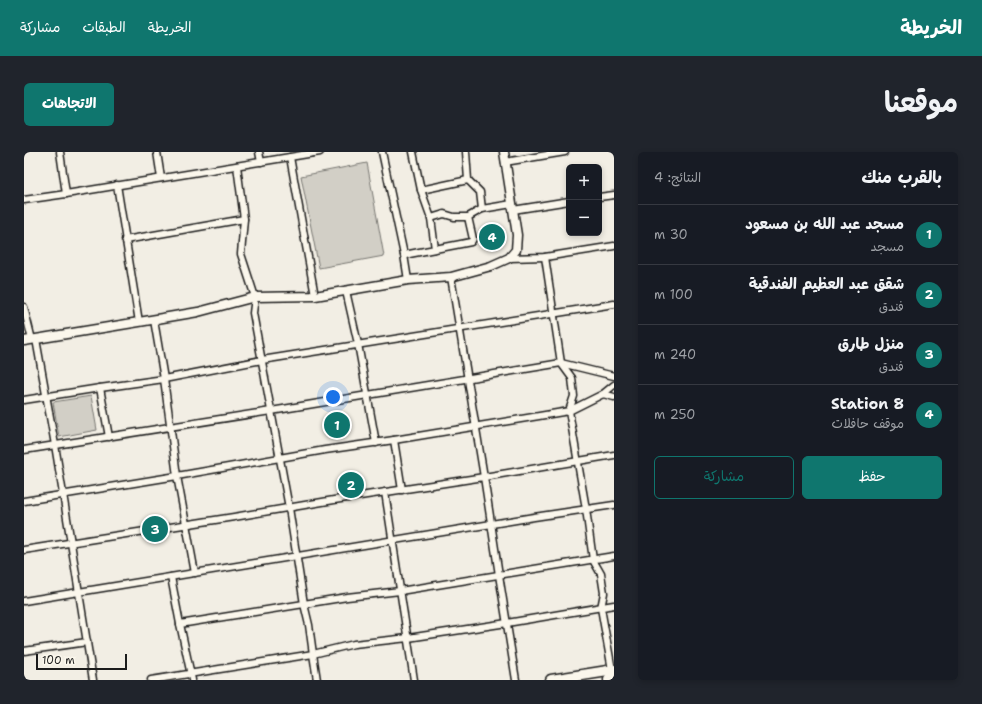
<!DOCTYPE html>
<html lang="ar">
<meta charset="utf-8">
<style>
body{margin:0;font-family:"Shantell Sans","Playpen Sans Arabic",sans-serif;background:#20242c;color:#f1f3f6;direction:rtl}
.controls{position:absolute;right:12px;top:12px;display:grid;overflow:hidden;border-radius:6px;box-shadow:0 2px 6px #0003}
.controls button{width:36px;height:36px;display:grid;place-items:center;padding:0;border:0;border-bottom:1px solid #363941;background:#171b24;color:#f1f3f6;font:20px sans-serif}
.scale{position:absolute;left:12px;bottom:10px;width:91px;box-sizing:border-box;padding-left:4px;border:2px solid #1c1c1c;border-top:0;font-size:11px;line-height:14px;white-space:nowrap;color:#1c1c1c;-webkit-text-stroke:3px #fbf7ec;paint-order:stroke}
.you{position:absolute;left:309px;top:245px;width:14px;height:14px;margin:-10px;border:3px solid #fff;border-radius:50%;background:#1a73e8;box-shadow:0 0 0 6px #1a73e833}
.badge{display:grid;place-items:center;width:26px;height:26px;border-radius:50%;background:#0f766e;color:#fff;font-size:13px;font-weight:700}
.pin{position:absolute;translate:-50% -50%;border:2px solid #fff;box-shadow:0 1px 4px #0006}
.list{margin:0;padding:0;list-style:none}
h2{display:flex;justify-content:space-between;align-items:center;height:52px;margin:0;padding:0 16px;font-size:17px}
h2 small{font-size:13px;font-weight:400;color:#9ea1a6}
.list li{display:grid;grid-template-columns:26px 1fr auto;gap:12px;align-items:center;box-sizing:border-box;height:60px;padding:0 16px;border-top:1px solid #363941}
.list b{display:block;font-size:15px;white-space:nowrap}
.list p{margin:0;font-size:13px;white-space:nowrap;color:#9ea1a6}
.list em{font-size:13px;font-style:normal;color:#9ea1a6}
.actions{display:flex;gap:8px;padding:12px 16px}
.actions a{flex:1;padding:9px 0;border:1px solid #0f766e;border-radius:6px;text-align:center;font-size:14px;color:#0f766e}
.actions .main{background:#0f766e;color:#fff}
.map{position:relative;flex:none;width:590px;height:528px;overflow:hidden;direction:ltr;border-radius:6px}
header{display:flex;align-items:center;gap:24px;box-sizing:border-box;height:56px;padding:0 20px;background:#0f766e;color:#fff}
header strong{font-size:19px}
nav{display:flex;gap:22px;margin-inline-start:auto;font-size:14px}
.intro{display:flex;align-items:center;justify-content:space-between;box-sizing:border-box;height:96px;padding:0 24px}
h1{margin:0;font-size:28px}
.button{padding:10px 18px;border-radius:6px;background:#0f766e;color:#fff;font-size:14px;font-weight:700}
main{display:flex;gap:24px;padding:0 24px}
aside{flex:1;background:#171b24;border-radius:6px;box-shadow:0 2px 6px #0003}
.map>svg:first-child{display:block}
.green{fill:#d2cfc6;stroke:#777671}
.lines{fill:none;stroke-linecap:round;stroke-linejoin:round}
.minor-casing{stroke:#1c1c1c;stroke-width:9}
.tertiary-casing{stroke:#1c1c1c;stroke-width:11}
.primary-casing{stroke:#1c1c1c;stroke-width:13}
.minor{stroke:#fbf7ec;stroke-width:6}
.tertiary{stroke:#fbf7ec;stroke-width:8}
.primary{stroke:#fbf7ec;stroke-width:10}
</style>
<header>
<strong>الخريطة</strong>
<nav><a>الخريطة</a><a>الطبقات</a><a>مشاركة</a></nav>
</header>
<div class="intro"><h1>موقعنا</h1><a class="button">الاتجاهات</a></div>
<main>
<aside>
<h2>بالقرب منك<small>النتائج: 4</small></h2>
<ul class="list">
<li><span class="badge">1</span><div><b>مسجد عبد الله بن مسعود</b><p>مسجد</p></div><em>30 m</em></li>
<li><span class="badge">2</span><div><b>شقق عبد العظيم الفندقية</b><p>فندق</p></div><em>100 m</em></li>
<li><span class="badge">3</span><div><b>منزل طارق</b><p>فندق</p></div><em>240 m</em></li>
<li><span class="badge">4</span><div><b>8 Station</b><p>موقف حافلات</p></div><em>250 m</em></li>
</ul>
<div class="actions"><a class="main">حفظ</a><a>مشاركة</a></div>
</aside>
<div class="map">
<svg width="590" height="528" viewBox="0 0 590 528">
<rect width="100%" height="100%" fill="#f2eee4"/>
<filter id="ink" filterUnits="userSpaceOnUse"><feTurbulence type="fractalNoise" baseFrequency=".025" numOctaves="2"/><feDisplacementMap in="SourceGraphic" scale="8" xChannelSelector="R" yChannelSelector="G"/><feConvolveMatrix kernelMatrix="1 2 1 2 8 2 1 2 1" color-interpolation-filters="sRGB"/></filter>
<g filter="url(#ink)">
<!-- green -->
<g class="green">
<path d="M 343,11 L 360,104 L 295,116 L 277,24 Z"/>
<path d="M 67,244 L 73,278 L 35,285 L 29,250 Z"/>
</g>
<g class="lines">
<!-- minor casing -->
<g class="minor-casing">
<g id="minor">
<path d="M 36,0 L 42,42"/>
<path d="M 133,0 L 137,26"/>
<path d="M 235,0 L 237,10"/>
<path d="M 358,0 L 380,103 L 384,128"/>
<path d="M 389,0 L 397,38 L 407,66"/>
<path d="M 442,0 L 444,28 L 456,40 L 458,57"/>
<path d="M 266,5 L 291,144"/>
<path d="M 481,10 L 541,0"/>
<path d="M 213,14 L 220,67 L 217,102 L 231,145 L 229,161 L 265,356 L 280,452 L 285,473 L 289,502 L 293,528"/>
<path d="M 93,33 L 115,170"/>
<path d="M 397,38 L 444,28"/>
<path d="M 575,45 L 590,43"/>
<path d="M 0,48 L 42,42 L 296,0"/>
<path d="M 489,58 L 545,49"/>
<path d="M 101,88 L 220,67"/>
<path d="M 411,97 L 447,90 L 449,87 L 444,65"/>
<path d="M 380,103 L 411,97 L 407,66 L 420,62 L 430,65 L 444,65 L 458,57 L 488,52"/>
<path d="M 521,105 L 537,211 L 548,226 L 550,244 L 545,259 L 562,357 L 569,408 L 577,422 L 580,441 L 577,456 L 588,518"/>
<path d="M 485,106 L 521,105 L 590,94"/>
<path d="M 427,125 L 460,325 L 475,423 L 492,528"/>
<path d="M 322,139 L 334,192 L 352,291"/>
<path d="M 0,155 L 8,188"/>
<path d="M 130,168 L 140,227 L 153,324 L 162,372 L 171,421"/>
<path d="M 12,187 L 31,293 L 47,391 L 69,528"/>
<path d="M 76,236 L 85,285"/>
<path d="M 579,242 L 590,233"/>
<path d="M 0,248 L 76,236 L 140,227 L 238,208 L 590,152"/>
<path d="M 370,288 L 378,338"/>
<path d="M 0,298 L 247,259 L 537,211 L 590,224"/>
<path d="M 361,340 L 390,528"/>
<path d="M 0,349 L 153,324 L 301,298 L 370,288 L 545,259 L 579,242 L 590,245"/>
<path d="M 0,398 L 210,365 L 310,348 L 460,325 L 590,303"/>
<path d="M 147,425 L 156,472 L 168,528"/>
<path d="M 0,449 L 510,365 L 590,353"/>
<path d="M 156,472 L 323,445 L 376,439 L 590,404"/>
<path d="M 0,499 L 63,490"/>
<path d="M 127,528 L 289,502 L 330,492 L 384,486 L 483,471 L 590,453"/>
</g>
</g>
<!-- tertiary casing -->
<g class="tertiary-casing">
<path id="tertiary" d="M 0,189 L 115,170 L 174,160 L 231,145 L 291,144 L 384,128 L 427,125 L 467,114 L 485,106 L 492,98 L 493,83 L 480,0"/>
</g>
<!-- primary casing -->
<g class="primary-casing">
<g id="primary">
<path d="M 527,528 L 590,518"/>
<path d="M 585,528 L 590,527"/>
</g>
</g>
<!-- minor -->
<use href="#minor" class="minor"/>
<!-- tertiary -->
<use href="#tertiary" class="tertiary"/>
<!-- primary -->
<use href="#primary" class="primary"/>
</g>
</g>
</svg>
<div class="controls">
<button>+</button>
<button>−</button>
</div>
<div class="scale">100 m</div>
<div class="you"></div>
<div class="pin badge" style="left:313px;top:273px">1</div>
<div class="pin badge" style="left:327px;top:333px">2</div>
<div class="pin badge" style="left:131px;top:377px">3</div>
<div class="pin badge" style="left:468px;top:85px">4</div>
</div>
</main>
